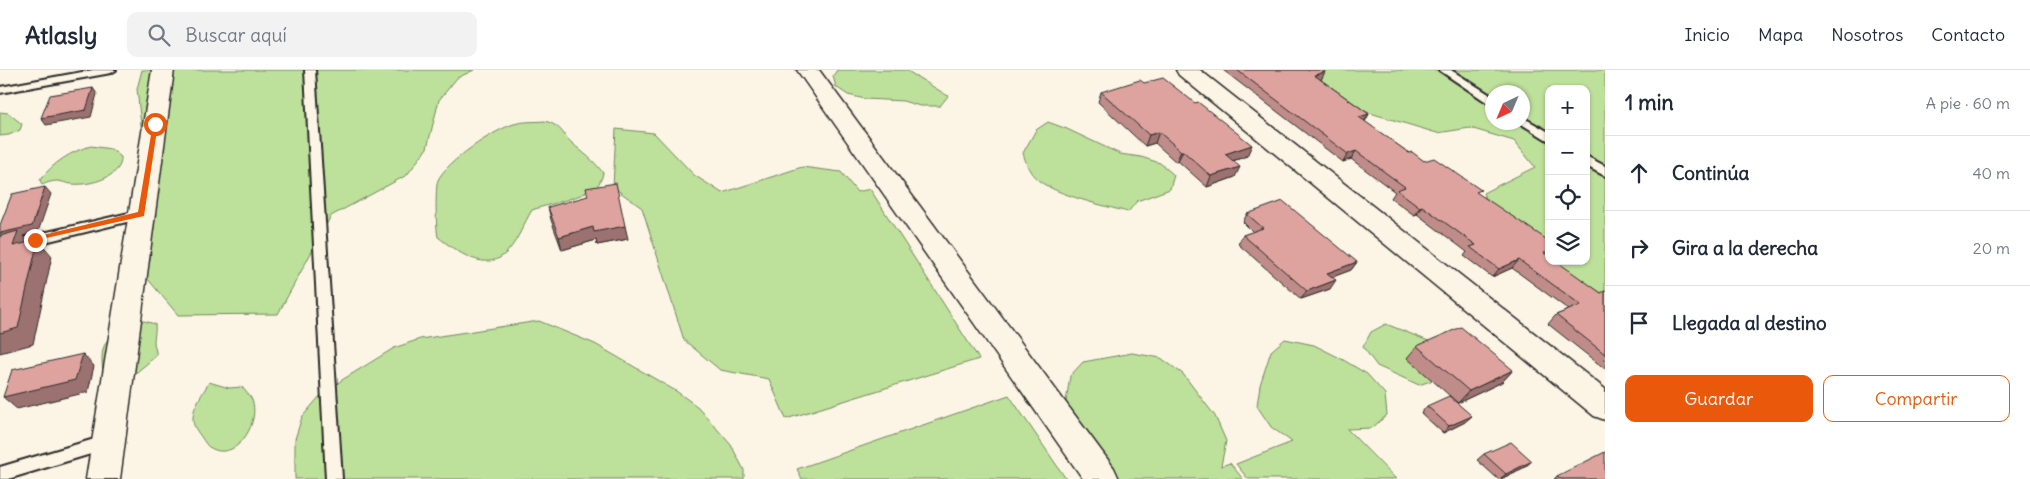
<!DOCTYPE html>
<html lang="es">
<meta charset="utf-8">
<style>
body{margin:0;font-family:Delius,sans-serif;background:#f2f2f3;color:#1f2937}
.controls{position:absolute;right:15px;top:15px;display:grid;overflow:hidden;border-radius:10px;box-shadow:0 1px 4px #0004}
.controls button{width:45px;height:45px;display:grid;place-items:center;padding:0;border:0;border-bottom:1px solid #e0e1e3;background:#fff;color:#1f2937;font:25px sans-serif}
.compass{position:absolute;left:1485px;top:15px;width:45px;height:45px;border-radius:50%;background:#fff;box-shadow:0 1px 4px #0004;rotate:224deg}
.stop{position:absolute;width:15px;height:15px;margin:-11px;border:4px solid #ea580c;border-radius:50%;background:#fff}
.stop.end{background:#ea580c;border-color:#fff;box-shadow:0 1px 5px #0008}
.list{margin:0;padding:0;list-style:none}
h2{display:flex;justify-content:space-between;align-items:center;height:65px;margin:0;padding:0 20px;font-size:21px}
h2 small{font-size:16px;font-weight:400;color:#747a83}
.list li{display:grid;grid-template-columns:32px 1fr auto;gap:15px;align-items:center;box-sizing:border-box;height:75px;padding:0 20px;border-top:1px solid #e0e1e3}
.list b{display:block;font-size:19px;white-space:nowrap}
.list em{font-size:16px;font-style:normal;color:#747a83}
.actions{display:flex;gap:10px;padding:15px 20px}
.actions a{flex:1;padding:11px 0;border:1px solid #ea580c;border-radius:10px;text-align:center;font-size:18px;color:#ea580c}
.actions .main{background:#ea580c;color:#fff}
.icon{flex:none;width:28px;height:28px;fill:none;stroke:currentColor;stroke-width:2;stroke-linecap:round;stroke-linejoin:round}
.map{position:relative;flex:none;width:1605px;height:409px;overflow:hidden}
header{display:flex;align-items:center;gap:30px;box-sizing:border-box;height:70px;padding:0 25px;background:#fff;border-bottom:1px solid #e0e1e3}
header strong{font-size:24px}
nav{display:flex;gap:28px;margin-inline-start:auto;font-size:18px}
.search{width:350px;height:45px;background:#f2f2f3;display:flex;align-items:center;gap:12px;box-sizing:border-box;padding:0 18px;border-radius:10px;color:#747a83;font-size:19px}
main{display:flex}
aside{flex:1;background:#fff}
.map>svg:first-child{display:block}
.green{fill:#bde09a;stroke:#748662;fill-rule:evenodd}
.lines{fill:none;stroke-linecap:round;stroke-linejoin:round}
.service-casing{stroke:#2b2b2b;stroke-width:4}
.minor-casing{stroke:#2b2b2b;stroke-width:3}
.service{fill:#fcf5e5;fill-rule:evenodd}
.minor{fill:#fcf5e5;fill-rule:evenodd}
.wall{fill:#bf8c89;stroke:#2b2b2b}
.shaded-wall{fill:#9b726f;stroke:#2b2b2b}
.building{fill:#dea39f;stroke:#2b2b2b}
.route{fill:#ea580c}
</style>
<header>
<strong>Atlasly</strong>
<div class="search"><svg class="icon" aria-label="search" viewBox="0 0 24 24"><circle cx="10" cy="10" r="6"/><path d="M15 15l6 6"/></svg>Buscar aquí</div>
<nav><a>Inicio</a><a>Mapa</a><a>Nosotros</a><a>Contacto</a></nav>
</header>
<main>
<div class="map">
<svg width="1605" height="409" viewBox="0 0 1605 409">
<rect width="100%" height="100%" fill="#fcf5e5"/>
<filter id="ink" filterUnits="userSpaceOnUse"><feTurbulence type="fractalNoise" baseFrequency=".02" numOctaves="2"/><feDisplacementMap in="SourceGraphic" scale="10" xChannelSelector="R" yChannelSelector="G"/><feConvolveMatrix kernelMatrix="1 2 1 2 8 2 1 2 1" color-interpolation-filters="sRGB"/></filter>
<g filter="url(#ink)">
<!-- green -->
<g class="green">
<path d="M 142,0 L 474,0 L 457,8 L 439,30 L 427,78 L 407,105 L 331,146 L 278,244 L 178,245 L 136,195 L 147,110 L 137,19 Z"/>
<path d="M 837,0 L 906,0 L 948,26 L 940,36 L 920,36 L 903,31 L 865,29 L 848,25 L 836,17 L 833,6 Z"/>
<path d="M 1299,0 L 1605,0 L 1605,234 L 1496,152 L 1483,123 L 1535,97 L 1514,71 L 1470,58 L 1437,63 L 1350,37 ZM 1549,19 L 1586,19 L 1586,191 L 1549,191 ZM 1492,22 L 1522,22 L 1522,52 L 1492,52 Z"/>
<path d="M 0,42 L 8,43 L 22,54 L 20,60 L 9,65 L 0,66 Z"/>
<path d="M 545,51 C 562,56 561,63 572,73 C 583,83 594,90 603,103 C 602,108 600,113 596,117 C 578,129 552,133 532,140 C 524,153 518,170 508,181 C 487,205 456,181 438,167 C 436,160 435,116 438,110 C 447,91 494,60 514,54 C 524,51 534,52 545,51 Z"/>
<path d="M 1048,52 L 1067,59 L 1120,84 L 1141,87 L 1160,93 L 1174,105 L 1170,119 L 1137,131 L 1128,142 C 1105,136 1056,125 1038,110 C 1029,103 1026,93 1023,83 L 1036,60 Z"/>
<path d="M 616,59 L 654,63 L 694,105 L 722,123 L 802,97 L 841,102 L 857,122 L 870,119 L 979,289 L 786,349 L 769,309 L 720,300 L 684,270 L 642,138 L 613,117 Z"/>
<path d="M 91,76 L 111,79 L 121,87 C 123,107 89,116 72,114 C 67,114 62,111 57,111 C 52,111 46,113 42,115 L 40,110 C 53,93 71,81 91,76 Z"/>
<path d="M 144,251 L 155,254 C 156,261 154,266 154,272 C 154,278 157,280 156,286 L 131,307 L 106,307 C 102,300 102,296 102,288 C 102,263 124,258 144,251 Z"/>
<path d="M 539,251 L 595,274 L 676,321 L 698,337 L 731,375 L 744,400 L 744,409 L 295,409 L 295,369 L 302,347 L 320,326 L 342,310 L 394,278 L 420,269 Z"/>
<path d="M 1386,254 L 1441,276 L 1439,308 L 1419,315 L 1377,296 L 1363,277 L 1371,262 Z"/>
<path d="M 1285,269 L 1314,275 L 1340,288 L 1367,304 L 1385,324 L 1387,345 L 1372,358 L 1347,359 L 1396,409 L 1248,409 L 1236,394 L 1292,372 L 1271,357 L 1257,336 L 1260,315 L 1271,281 Z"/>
<path d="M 1132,283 L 1161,288 L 1183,304 L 1215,346 L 1226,371 L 1221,396 L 1230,393 L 1243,409 L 1100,409 L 1064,345 L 1070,306 L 1083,292 Z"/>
<path d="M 209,312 L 229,318 L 242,317 C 246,322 252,327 253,333 C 259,355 235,394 209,377 C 207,376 204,371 202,368 C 198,362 192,356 193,347 C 193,336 204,322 209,312 Z"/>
<path d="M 1009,325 L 1066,409 L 802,409 L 797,399 Z"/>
</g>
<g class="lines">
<!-- service casing -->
<g class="service-casing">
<g id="service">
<path d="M 93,0 L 116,0 L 111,3 L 0,23 L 0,17 Z"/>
<path d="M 305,0 L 315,0 L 342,409 L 326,409 Z"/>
<path d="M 1439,0 L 1451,0 L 1492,26 L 1492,34 L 1488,33 Z"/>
<path d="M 1522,47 L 1549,62 L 1549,71 L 1518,52 L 1522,52 Z"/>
<path d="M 1586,86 L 1605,96 L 1605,106 L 1586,96 Z"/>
<path d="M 142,140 L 147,141 L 148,144 L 147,147 L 0,183 L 0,173 Z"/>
<path d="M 108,365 L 114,367 L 116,372 L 114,377 L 8,409 L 0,409 L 0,397 Z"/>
</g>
</g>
<!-- minor casing -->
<g class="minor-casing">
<g id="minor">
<path d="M 152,0 L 174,0 L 120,409 L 86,409 Z"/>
<path d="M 797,0 L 819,0 L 1114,398 L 1119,409 L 1083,409 Z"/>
<path d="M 1176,0 L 1200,0 L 1605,319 L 1605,350 L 1594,346 L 1179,5 Z"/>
</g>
</g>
<!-- service -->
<use href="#service" class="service"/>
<!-- minor -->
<use href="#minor" class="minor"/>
</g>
<!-- wall -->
<g class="wall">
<path d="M 1223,0 L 1323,0 L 1321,10 L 1369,44 L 1365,52 L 1409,83 L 1424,91 L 1478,124 L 1549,191 L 1601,223 L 1605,221 L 1605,299 L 1548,254 L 1556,245 L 1569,240 L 1512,198 L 1492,207 L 1464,186 L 1467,182 L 1417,144 L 1414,145 L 1391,128 L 1395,122 L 1351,89 L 1343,92 Z"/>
<path d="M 1101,22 L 1247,86 L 1233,91 L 1235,107 L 1207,117 L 1178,91 L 1176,92 L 1155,73 L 1145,76 L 1098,32 Z"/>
<path d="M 548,137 L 628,169 L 597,175 L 596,170 L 562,180 L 551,150 Z"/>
<path d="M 1247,144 L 1357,192 L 1351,200 L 1332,207 L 1330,219 L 1301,229 L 1238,174 L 1243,165 L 1253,162 L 1243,152 Z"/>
<path d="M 1417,276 L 1513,300 L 1502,312 L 1458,333 L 1407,288 Z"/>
<path d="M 1427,336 L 1465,352 L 1443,363 L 1421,343 Z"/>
<path d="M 1484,384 L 1525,397 L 1501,409 L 1498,409 L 1477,390 Z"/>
<path d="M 1557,406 L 1605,409 L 1554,409 Z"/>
</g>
<!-- shaded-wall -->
<g class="shaded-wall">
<path d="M 1325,2 L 1321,10 L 1310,13 L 1314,5 Z"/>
<path d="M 93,18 L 97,24 L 91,47 L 46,55 L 41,48 Z"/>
<path d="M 1369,44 L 1364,52 L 1359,47 Z"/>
<path d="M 1159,62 L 1155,73 L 1145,76 L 1149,65 Z"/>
<path d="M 1252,75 L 1247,86 L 1220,95 L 1225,84 Z"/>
<path d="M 1181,81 L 1183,81 L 1178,91 L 1176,92 Z"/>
<path d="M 1356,81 L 1351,89 L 1343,92 L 1348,84 Z"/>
<path d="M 1240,97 L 1235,107 L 1207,117 L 1211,106 Z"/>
<path d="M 45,117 L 51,124 L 38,162 L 23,166 L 33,177 L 28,191 L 0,167 L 0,163 Z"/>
<path d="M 1422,136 L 1417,144 L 1414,145 L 1420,137 Z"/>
<path d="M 625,156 L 628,169 L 597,175 L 596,170 L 562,180 L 559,167 L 593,157 Z"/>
<path d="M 38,170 L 52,186 L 33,274 L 0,283 L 0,263 Z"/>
<path d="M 1519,190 L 1512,198 L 1492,207 L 1499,199 Z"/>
<path d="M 1357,192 L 1351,200 L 1322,211 L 1327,203 Z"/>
<path d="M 1336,210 L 1330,219 L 1301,229 L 1307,221 Z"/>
<path d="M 83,284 L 94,296 L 88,322 L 17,339 L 3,327 Z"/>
<path d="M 1513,300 L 1502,312 L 1458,333 L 1469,321 Z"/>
<path d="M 1472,346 L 1465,352 L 1443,363 L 1449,356 Z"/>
<path d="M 1532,391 L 1525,397 L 1500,409 L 1506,404 Z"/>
</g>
<!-- building -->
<g class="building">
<path d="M 1237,0 L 1323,0 L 1325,2 L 1314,5 L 1369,44 L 1359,47 L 1409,83 L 1412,82 L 1424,91 L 1434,88 L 1481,120 L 1476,122 L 1549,171 L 1549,181 L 1544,183 L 1549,186 L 1549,191 L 1556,191 L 1601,223 L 1605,221 L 1605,284 L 1556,245 L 1581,235 L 1519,190 L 1499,199 L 1470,177 L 1476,175 L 1422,136 L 1420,137 L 1397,120 L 1405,117 L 1356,81 L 1348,84 Z"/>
<path d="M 1163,8 L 1195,33 L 1198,32 L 1252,75 L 1225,84 L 1240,97 L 1211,106 L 1183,81 L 1181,81 L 1159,62 L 1149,65 L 1101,22 L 1140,10 L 1144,13 Z"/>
<path d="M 93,18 L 86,40 L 41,48 L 50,25 Z"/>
<path d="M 616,113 L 625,156 L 594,162 L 593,157 L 559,167 L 548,137 L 588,126 L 586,118 Z"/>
<path d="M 45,117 L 32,156 L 0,163 L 0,155 L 12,124 Z"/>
<path d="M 1283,131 L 1357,192 L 1327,203 L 1336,210 L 1307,221 L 1243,165 L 1263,158 L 1247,144 Z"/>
<path d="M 18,161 L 13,176 L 38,170 L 18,258 L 0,263 L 0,166 Z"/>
<path d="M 1461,257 L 1513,300 L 1469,321 L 1417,276 Z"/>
<path d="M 83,284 L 75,310 L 3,327 L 12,300 Z"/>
<path d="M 1449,326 L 1472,346 L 1449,356 L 1427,336 Z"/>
<path d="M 1511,372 L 1532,391 L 1506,404 L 1484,384 Z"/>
<path d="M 1605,382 L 1605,409 L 1561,409 L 1557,406 Z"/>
</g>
</g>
<!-- route -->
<path class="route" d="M 153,53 L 158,54 L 144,146 L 33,171 L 31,170 L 35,167 L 138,142 Z"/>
</svg>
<div class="controls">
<button>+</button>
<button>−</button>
<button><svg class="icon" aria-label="locate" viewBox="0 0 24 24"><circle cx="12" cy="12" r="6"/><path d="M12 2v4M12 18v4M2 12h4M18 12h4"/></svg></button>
<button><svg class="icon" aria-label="layers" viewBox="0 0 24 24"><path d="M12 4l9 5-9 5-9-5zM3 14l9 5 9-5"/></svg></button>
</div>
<svg class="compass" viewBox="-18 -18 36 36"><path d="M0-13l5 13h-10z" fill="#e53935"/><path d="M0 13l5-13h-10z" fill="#747a83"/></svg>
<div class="stop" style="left:155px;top:54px"></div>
<div class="stop end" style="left:35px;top:170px"></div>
</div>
<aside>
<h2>1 min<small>A pie · 60 m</small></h2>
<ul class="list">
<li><svg class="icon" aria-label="ahead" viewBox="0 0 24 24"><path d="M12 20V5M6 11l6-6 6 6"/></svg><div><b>Continúa</b></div><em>40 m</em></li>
<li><svg class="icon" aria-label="right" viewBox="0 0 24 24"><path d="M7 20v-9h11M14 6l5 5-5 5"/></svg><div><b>Gira a la derecha</b></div><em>20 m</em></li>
<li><svg class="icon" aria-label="arrive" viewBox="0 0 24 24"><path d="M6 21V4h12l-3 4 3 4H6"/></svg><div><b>Llegada al destino</b></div></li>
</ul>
<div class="actions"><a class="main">Guardar</a><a>Compartir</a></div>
</aside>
</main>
